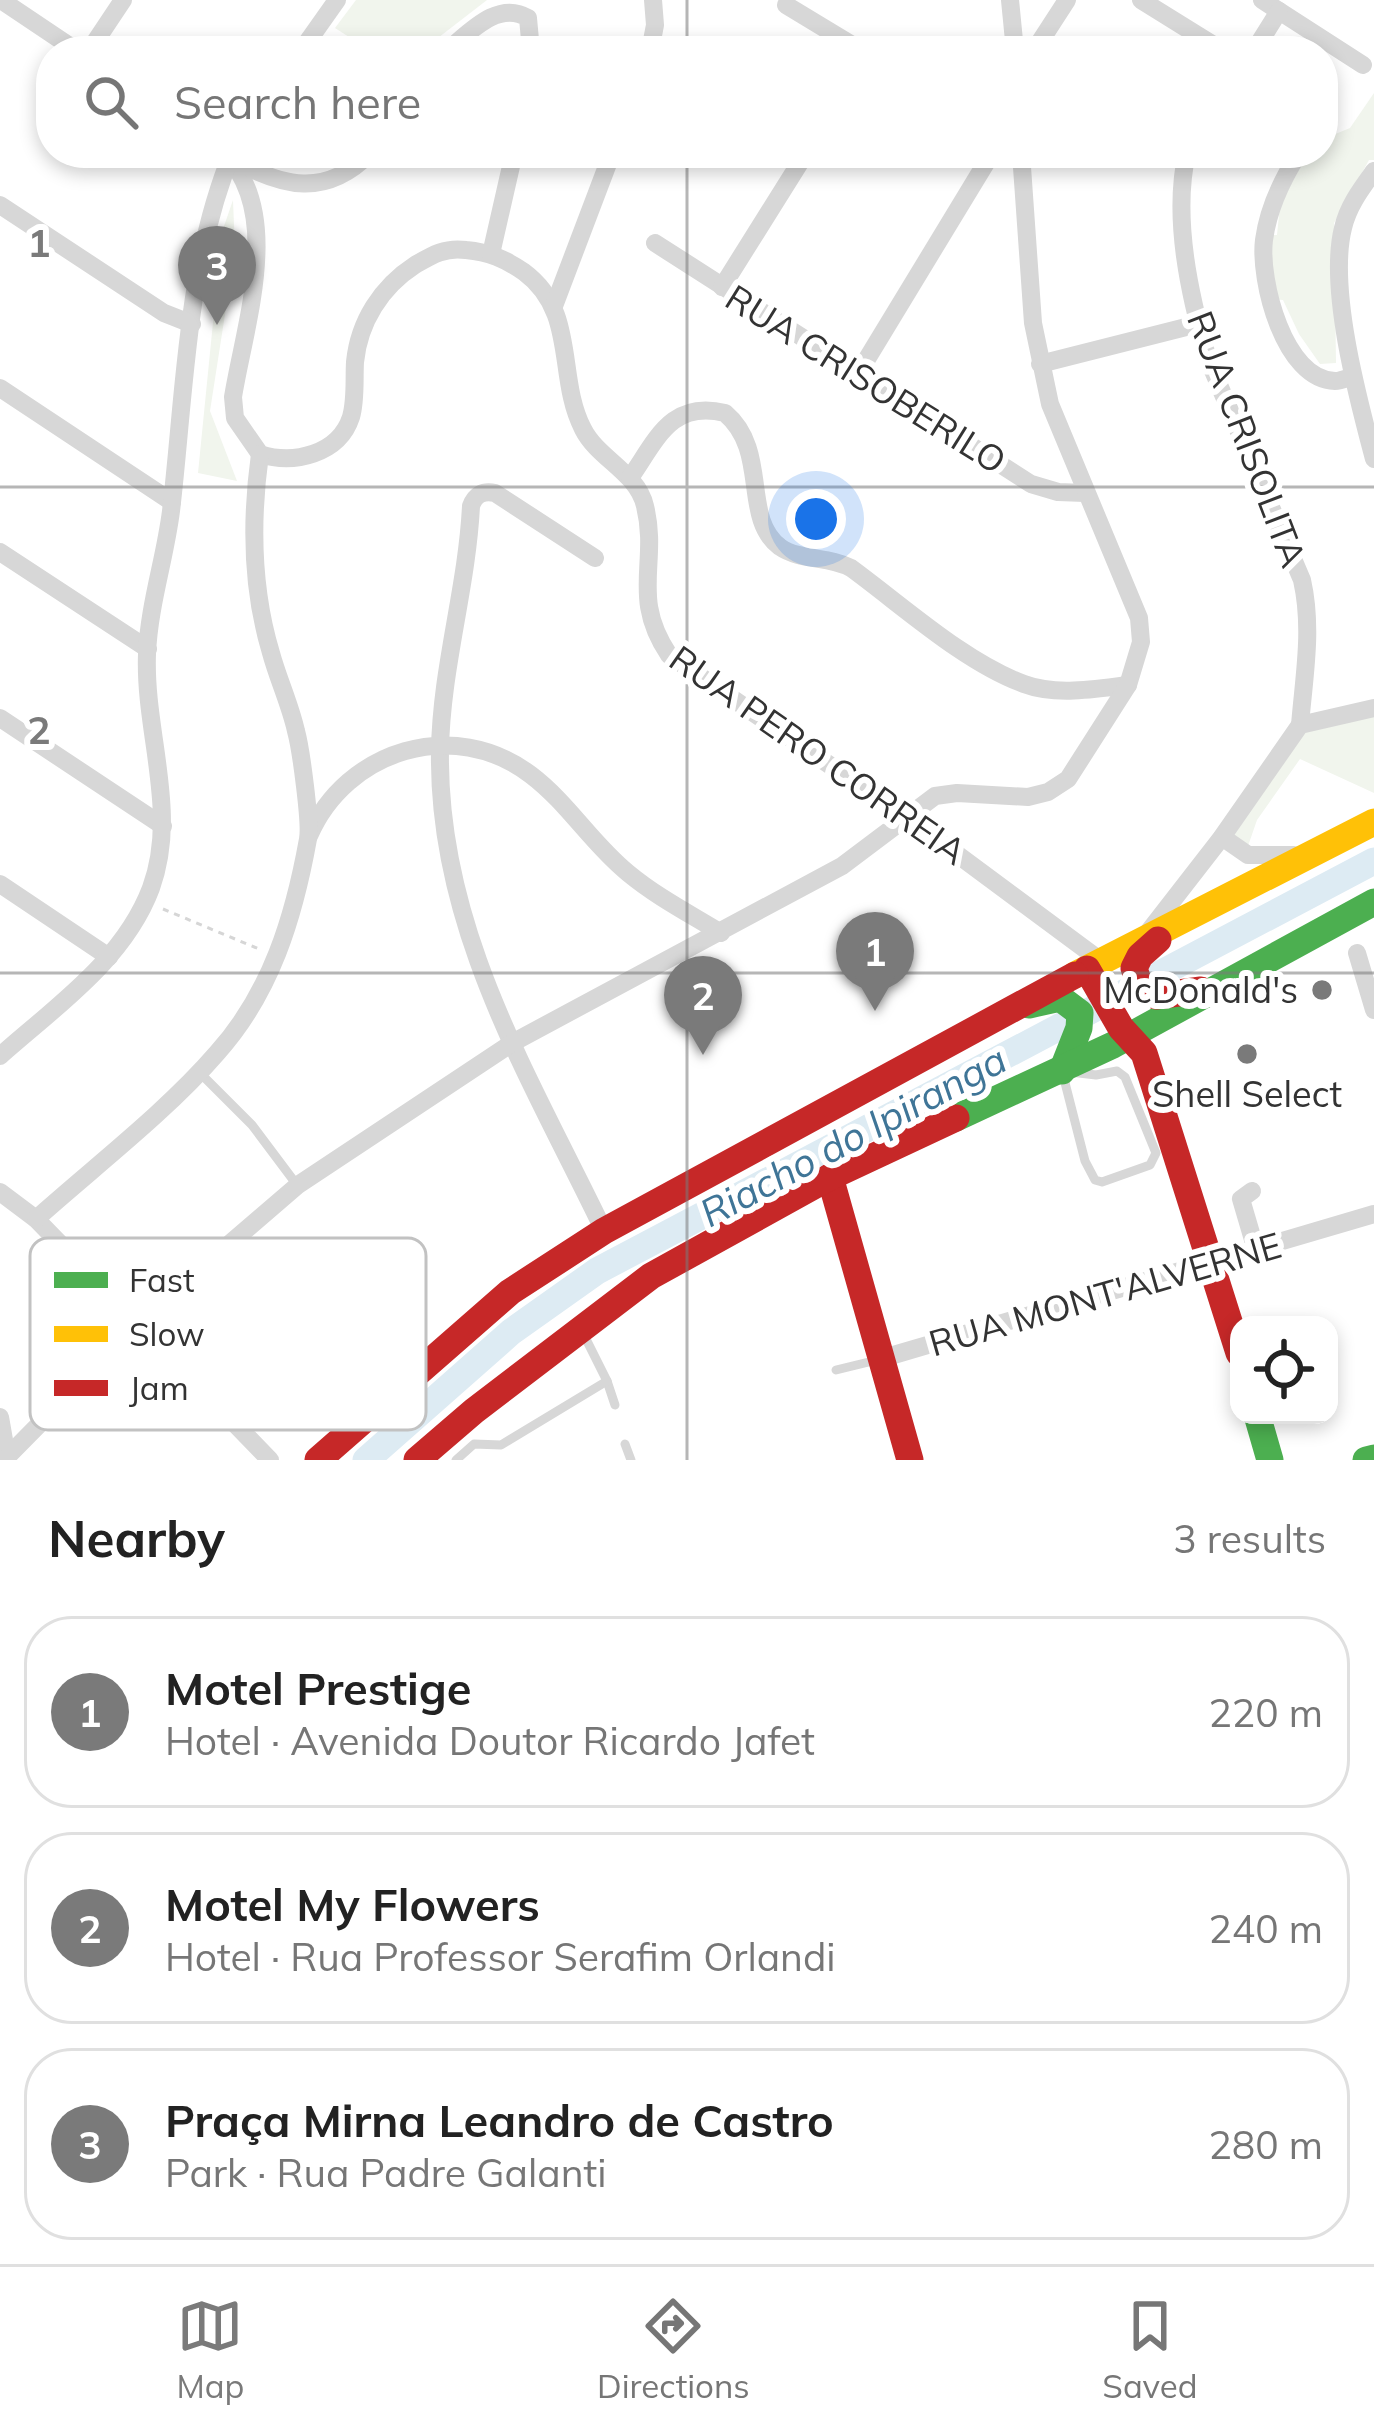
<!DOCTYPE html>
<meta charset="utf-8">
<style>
body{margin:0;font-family:Mulish,sans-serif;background:#f6f6f6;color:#222}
.controls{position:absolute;right:36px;bottom:36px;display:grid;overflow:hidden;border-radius:24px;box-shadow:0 6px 18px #0003}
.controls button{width:108px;height:108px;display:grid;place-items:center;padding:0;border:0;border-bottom:3px solid #e0e0e0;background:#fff;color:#222;font:60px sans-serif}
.you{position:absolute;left:816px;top:519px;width:42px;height:42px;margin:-30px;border:9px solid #fff;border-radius:50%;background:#1a73e8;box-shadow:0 0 0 18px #1a73e833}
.badge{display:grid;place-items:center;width:78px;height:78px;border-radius:50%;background:#7a7a7a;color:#fff;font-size:39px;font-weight:700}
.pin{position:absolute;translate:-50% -99px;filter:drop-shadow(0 3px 6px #0008)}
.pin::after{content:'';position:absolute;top:63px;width:42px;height:36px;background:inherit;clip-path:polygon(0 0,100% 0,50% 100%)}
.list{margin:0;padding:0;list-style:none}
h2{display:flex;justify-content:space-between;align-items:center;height:156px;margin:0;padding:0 48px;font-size:51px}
h2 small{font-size:39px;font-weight:400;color:#767676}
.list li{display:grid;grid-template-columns:78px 1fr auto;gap:36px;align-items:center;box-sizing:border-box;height:192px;margin:0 24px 24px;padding:0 24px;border:3px solid #e0e0e0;border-radius:48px}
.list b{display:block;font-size:45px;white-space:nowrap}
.list p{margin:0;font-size:39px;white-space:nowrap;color:#767676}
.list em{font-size:39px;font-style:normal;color:#767676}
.icon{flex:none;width:66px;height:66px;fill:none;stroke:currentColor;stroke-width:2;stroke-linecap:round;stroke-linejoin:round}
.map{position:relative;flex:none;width:1374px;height:1460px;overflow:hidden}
.search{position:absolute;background:#fff;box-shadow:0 6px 18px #0003;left:36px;right:36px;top:36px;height:132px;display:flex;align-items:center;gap:30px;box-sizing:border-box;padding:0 42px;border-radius:48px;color:#767676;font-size:45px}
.sheet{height:804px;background:#fff}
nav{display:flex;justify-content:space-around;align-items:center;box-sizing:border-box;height:168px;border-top:3px solid #e0e0e0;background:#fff;font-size:33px;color:#767676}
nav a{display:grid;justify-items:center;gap:6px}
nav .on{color:#7a7a7a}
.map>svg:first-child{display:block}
.green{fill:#f1f5ed}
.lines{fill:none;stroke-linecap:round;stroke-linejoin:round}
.river{stroke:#ddebf3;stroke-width:27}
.path{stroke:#d6d6d6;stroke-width:3;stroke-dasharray:6 6;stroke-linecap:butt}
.lane{stroke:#d7d7d7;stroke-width:9}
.street{stroke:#d7d7d7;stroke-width:18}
.fast{stroke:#4caf50;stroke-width:27}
.slow{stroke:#ffc107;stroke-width:27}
.jam{stroke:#c62828;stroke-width:27}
.grid{fill:none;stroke:#7a7a7a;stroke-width:3;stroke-opacity:0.55}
.poi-dot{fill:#7a7a7a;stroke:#fff;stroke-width:4.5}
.labels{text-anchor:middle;stroke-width:12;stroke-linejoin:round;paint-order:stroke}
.street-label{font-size:36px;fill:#333;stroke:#fff}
.poi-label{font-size:36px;fill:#333;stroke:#fff;text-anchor:end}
.water-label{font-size:39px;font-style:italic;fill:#3f7597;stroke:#fff}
.key{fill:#fff;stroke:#c2c2c2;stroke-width:3}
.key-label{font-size:33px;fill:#333}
.grid-label{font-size:39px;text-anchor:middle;font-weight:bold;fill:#7a7a7a;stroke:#fff;stroke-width:12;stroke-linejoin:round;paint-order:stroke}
</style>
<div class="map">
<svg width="1374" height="1460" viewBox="0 0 1374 1460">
<rect width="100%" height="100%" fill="#fff"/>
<!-- green -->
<g class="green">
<path d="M 356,0 L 487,0 L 421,51 L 371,51 L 335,28 Z"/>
<path d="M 1374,93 L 1374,160 L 1369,160 L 1334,223 L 1336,363 L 1320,364 L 1299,334 L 1283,300 L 1272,299 L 1270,235 L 1277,235 L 1280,205 L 1308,153 L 1323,153 L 1323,139 L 1350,128 Z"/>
<path d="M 233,200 L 235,250 L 210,411 L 237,481 L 198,473 L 222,232 Z"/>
<path d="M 1374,714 L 1374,793 L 1300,759 L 1257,820 L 1248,846 L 1233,837 L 1302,727 Z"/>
</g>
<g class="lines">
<!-- river -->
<path class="river" d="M 366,1460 L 511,1332 L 597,1271 L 1374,861"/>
<!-- path -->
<path class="path" d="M 163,909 L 259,949"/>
<!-- lane -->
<g class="lane">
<path d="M 1062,1071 L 1096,1075 L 1117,1071 L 1125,1077 L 1156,1153 L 1150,1165 L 1102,1182 L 1095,1180 L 1085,1161 Z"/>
<path d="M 199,1072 L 252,1125 L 297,1185"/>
<path d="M 836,1370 L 877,1360"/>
<path d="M 607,1381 L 615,1405"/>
<path d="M 625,1444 L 631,1460"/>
<path d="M 456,1460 L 474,1444 L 501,1445 L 607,1381 L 583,1333"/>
</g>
<!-- street -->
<g class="street">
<path d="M 1,0 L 77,51"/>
<path d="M 1010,0 L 1015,51"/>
<path d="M 1141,0 L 1223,51"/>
<path d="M 1262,0 L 1363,65"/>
<path d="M 786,5 L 862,51"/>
<path d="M 89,51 L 123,0"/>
<path d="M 301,51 L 337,0"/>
<path d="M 447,51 C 470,32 498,0 528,18 L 531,51"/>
<path d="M 650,51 L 655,25 L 653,0"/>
<path d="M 1034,51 L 1067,0"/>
<path d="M 1254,51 L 1279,11"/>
<path d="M 1323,121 L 1325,118"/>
<path d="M 224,153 C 284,213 245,323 233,397 L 235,418 L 260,454 C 294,465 339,454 351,417 C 356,400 354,380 355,362 C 359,322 381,287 415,265 C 432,255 445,247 466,250 C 489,252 505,259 524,272 C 578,312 556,377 583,429 C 598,459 637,472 645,506 C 659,563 630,597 669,655 L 923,829 L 1101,961"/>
<path d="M 1187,153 C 1172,218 1190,297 1208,359 L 1302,580 C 1313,629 1304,676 1300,725"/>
<path d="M 1299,153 C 1283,178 1268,210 1264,240 C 1259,280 1284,380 1335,381 C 1341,381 1347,378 1353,376"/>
<path d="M 234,160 C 283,187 326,198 370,153"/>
<path d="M 1374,171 C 1361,189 1348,206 1343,228 C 1328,288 1358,399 1374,459"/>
<path d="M 0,205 L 164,313 L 192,324"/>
<path d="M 655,243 L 1031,484 L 1058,492 L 1085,493"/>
<path d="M 491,254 L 514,153"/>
<path d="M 722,287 L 806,153"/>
<path d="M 554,306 L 612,153"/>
<path d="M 1040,364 L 1198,324"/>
<path d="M 859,372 L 992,153"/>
<path d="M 0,388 L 172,502"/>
<path d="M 630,478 C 657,439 671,400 725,413 C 770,451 741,518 780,547 C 800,561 829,556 851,568 C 903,606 964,662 1024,684 C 1056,696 1095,689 1128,685"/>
<path d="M 0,552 L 148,649"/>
<path d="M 595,558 L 495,493 C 483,490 475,495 471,506 C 467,588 441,669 440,751 C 437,928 530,1077 604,1231"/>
<path d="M 0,718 L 163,826"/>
<path d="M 309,836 C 346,750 454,716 531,775 C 568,803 592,844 628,873 C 657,897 690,914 721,933"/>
<path d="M 1222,837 L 1248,855 L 1294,855"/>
<path d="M 0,884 L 109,957"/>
<path d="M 1149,931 L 1222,837 L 1300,725 L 1374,708"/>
<path d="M 1357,953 L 1374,1010"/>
<path d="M 0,1056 C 55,1007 124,960 151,888 C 179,811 144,733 147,654 C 149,605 165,559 171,511 C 185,392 186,265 232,153"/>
<path d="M 1252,1191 L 1241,1199 L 1256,1250"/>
<path d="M 0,1192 L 36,1219 L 270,1460"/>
<path d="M 36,1219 C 94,1167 166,1112 217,1053 C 271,993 294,917 308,839 C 311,824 301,749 296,731 C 290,704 278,679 271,653 C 252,590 251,519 260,454"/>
<path d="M 880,1359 L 1374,1214"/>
<path d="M 0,1417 L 7,1457"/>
<path d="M 4,1460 L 149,1313 L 298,1185 L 512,1043 L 842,866 L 935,796 L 957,793 L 1028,797 L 1048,792 L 1068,779 L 1128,685 L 1141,642 L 1139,618 L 1050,404 L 1033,323 L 1021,153"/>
</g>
<!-- fast -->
<g class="fast">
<path d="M 1029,1005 L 1060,998 L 1080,1013 L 1079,1028 L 1062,1071"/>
<path d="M 956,1118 L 1113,1045 L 1374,902"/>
<path d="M 1257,1415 L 1270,1460"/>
<path d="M 1366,1460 L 1374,1458"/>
</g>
<!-- slow -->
<path class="slow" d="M 1075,975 L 1374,822"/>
<!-- jam -->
<g class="jam">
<path d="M 1158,940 L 1140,956 L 1134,968 L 1141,990 L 1156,996 L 1201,990"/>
<path d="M 1087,969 L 1121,1028 L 1144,1053 L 1239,1353"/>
<path d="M 830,1177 L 910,1460"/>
<path d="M 318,1460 L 510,1292 L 604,1231 L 1075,975"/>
<path d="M 417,1460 L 474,1411 L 651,1276 L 830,1177 L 956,1118"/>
</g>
</g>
<!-- grid -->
<path class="grid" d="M 687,0 L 687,51M 687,153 L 687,1460M 0,487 L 1374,487M 0,973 L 1374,973"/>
<!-- markers -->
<g class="poi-dot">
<circle cx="1322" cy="990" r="12"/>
<circle cx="1247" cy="1054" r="12"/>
</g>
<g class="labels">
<!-- street labels -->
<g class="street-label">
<text transform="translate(866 379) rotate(32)" y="13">RUA CRISOBERILO</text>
<text transform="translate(1247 439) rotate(69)" y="13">RUA CRISOLITA</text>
<text transform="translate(818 755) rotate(35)" y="13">RUA PERO CORREIA</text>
<text transform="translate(1105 1294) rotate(-16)" y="13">RUA MONT'ALVERNE</text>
</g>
<!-- poi labels -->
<g class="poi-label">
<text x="1298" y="1003">McDonald's</text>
<text x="1247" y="1107" text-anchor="middle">Shell Select</text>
</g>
<!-- water labels -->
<g class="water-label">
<text transform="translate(853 1136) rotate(-28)" y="14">Riacho do Ipiranga</text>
</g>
</g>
<!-- legend -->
<rect x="30" y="1238" width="396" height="192" rx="18" class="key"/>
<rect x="54" y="1272" width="54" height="16" fill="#4caf50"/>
<rect x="54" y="1326" width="54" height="16" fill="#ffc107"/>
<rect x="54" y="1380" width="54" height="16" fill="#c62828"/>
<g class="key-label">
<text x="129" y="1292">Fast</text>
<text x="129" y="1346">Slow</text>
<text x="129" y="1400">Jam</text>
</g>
<g class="grid-label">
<text x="39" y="257">1</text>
<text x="39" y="744">2</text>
</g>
</svg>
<div class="controls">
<button><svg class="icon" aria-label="locate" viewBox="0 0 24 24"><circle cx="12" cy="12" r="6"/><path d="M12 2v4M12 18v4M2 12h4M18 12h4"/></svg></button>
</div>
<div class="you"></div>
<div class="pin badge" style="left:875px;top:1011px">1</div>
<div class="pin badge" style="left:703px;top:1055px">2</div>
<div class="pin badge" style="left:217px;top:325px">3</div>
<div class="search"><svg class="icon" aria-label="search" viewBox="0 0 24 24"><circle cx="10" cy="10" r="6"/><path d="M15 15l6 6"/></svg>Search here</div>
</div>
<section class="sheet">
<h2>Nearby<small>3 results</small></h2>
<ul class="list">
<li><span class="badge">1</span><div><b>Motel Prestige</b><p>Hotel · Avenida Doutor Ricardo Jafet</p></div><em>220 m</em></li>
<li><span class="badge">2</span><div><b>Motel My Flowers</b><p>Hotel · Rua Professor Serafim Orlandi</p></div><em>240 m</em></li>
<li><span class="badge">3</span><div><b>Praça Mirna Leandro de Castro</b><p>Park · Rua Padre Galanti</p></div><em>280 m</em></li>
</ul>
</section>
<nav>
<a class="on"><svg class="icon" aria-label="map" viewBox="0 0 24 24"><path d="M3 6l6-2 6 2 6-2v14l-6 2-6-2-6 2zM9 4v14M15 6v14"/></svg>Map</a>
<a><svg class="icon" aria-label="directions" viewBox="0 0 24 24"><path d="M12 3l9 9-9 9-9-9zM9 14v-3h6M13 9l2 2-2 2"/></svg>Directions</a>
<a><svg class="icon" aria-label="saved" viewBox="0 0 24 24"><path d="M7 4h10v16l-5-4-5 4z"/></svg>Saved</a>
</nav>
